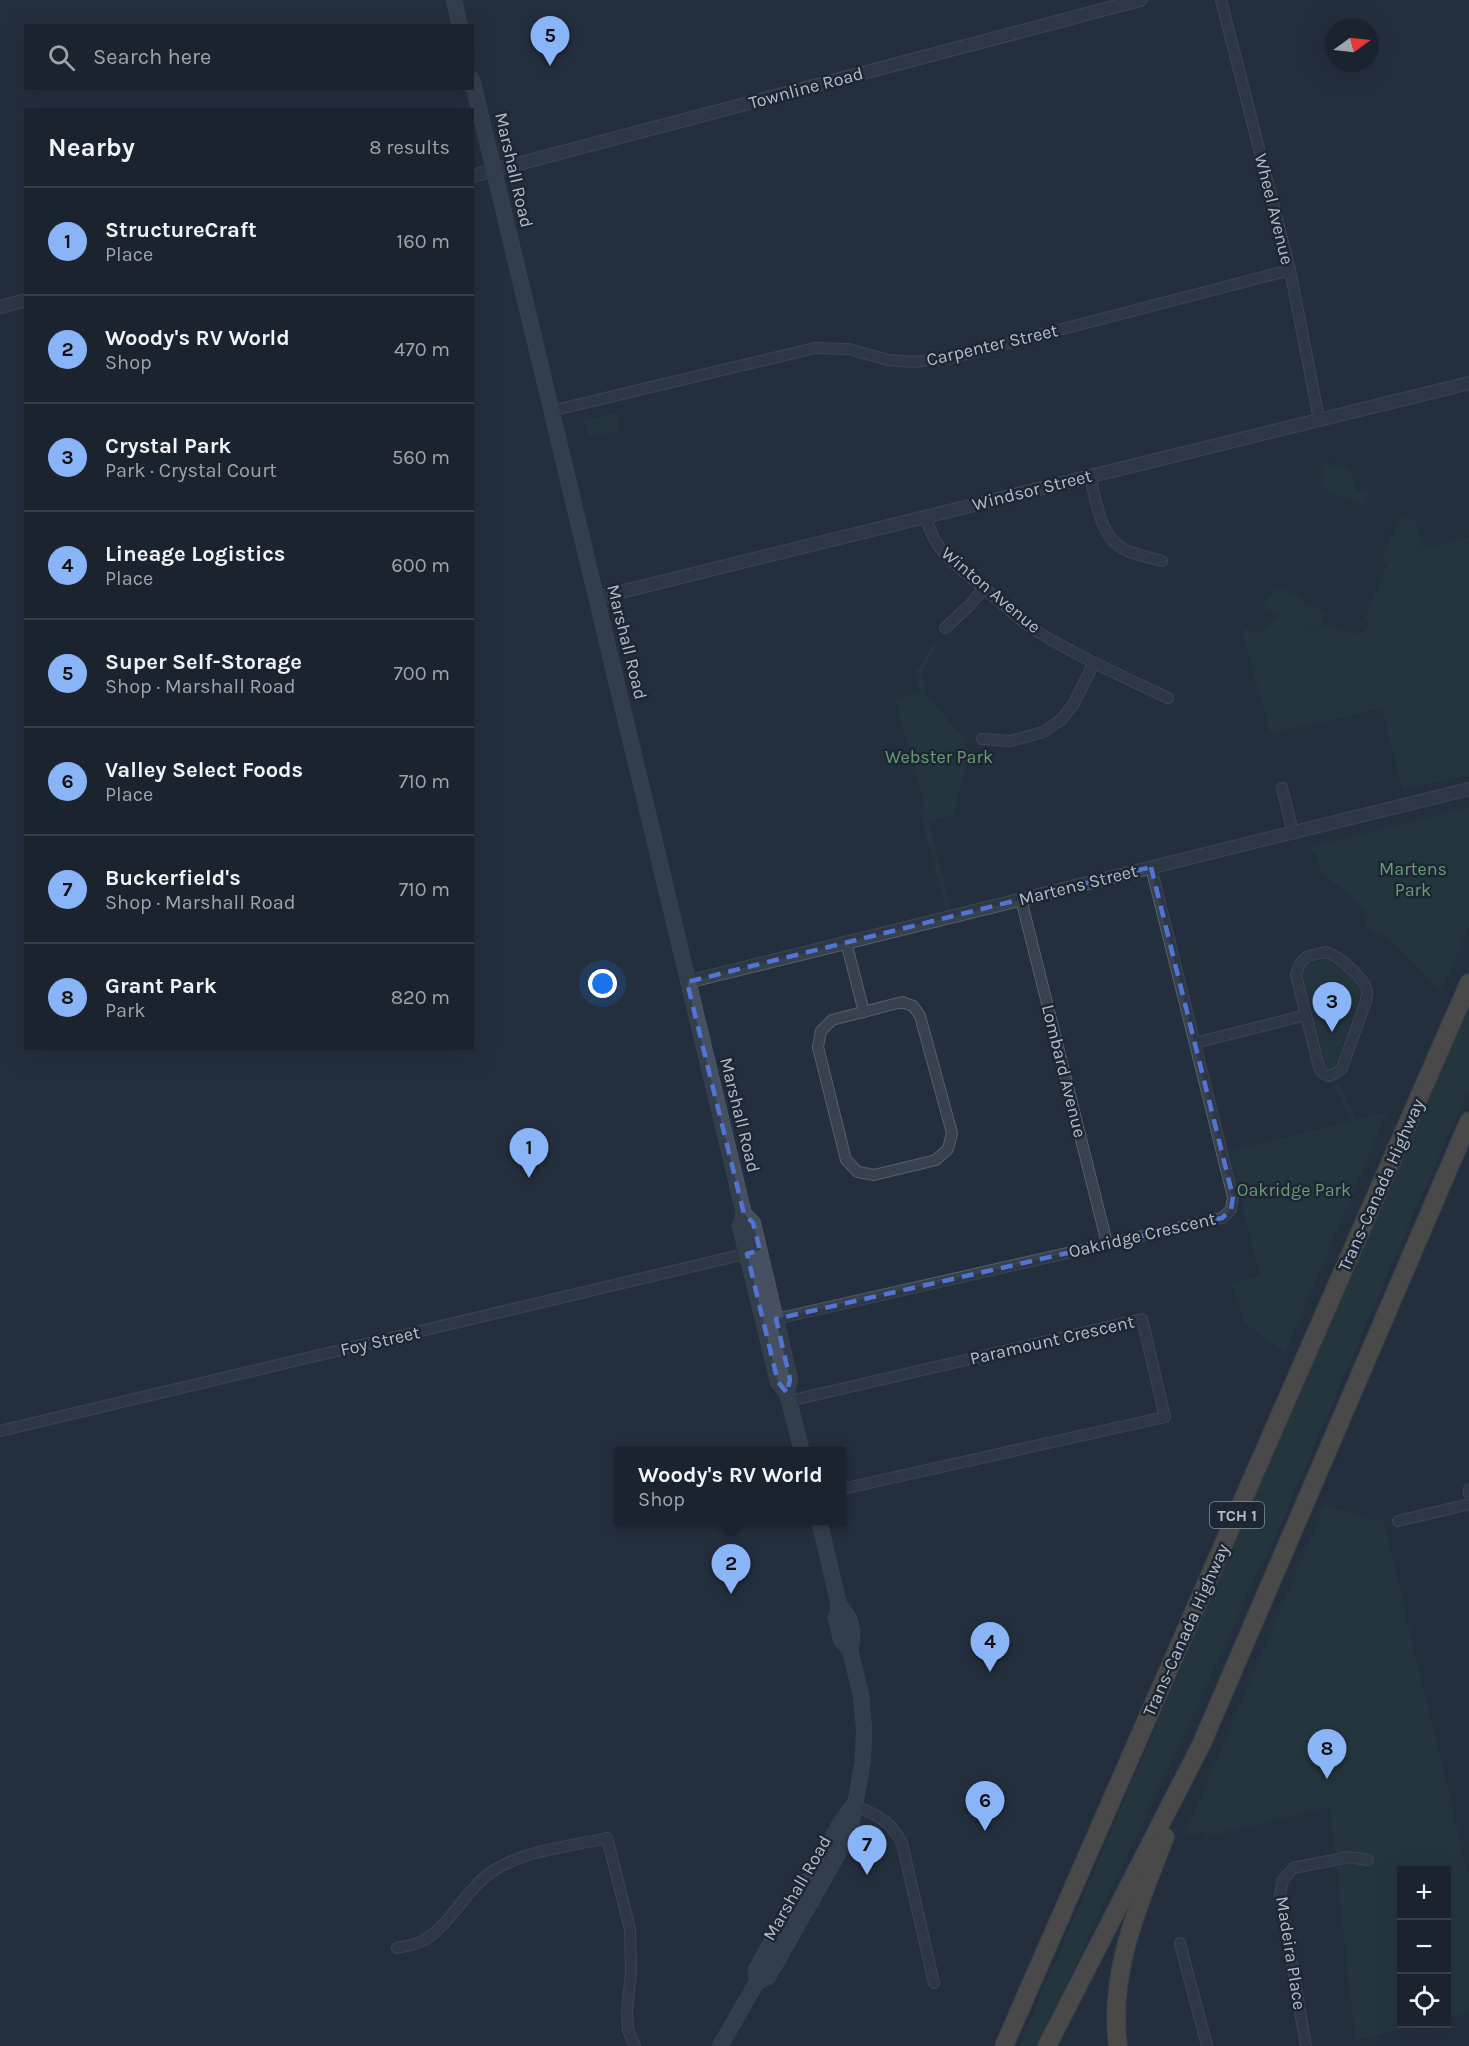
<!DOCTYPE html>
<meta charset="utf-8">
<style>
body{margin:0;font-family:Karla,sans-serif;background:#282f3a;color:#f1f3f6}
.controls{position:absolute;right:18px;bottom:18px;display:grid;overflow:hidden;border-radius:0px;box-shadow:0 6px 24px #0002}
.controls button{width:54px;height:54px;display:grid;place-items:center;padding:0;border:0;border-bottom:2px solid #39404a;background:#1b232e;color:#f1f3f6;font:30px sans-serif}
.compass{position:absolute;left:1325px;top:18px;width:54px;height:54px;border-radius:50%;background:#1b232e;box-shadow:0 6px 24px #0002;rotate:75deg}
.you{position:absolute;left:603px;top:984px;width:21px;height:21px;margin:-15px;border:4px solid #fff;border-radius:50%;background:#1a73e8;box-shadow:0 0 0 9px #1a73e833}
.badge{display:grid;place-items:center;width:39px;height:39px;border-radius:50%;background:#8ab4f8;color:#111;font-size:20px;font-weight:700}
.pin{position:absolute;translate:-50% -50px;filter:drop-shadow(0 2px 3px #0008)}
.pin::after{content:'';position:absolute;top:32px;width:21px;height:18px;background:inherit;clip-path:polygon(0 0,100% 0,50% 100%)}
.popup{position:absolute;left:615px;top:1447px;width:231px;height:78px;box-sizing:border-box;display:grid;place-content:center;border-radius:0px;background:#1b232e;filter:drop-shadow(0 2px 4px #0005);font-size:20px;white-space:nowrap;color:#a0a4aa}
.popup b{font-size:22px;color:#f1f3f6}
.popup::after{content:'';position:absolute;left:50%;top:100%;margin-left:-12px;border:12px solid transparent;border-top-color:#1b232e}
.list{margin:0;padding:0;list-style:none}
h2{display:flex;justify-content:space-between;align-items:center;height:78px;margin:0;padding:0 24px;font-size:26px}
h2 small{font-size:20px;font-weight:400;color:#a0a4aa}
.list li{display:grid;grid-template-columns:39px 1fr auto;gap:18px;align-items:center;box-sizing:border-box;height:108px;padding:0 24px;border-top:2px solid #39404a}
.list b{display:block;font-size:22px;white-space:nowrap}
.list p{margin:0;font-size:20px;white-space:nowrap;color:#a0a4aa}
.list em{font-size:20px;font-style:normal;color:#a0a4aa}
.icon{flex:none;width:33px;height:33px;fill:none;stroke:currentColor;stroke-width:2;stroke-linecap:round;stroke-linejoin:round}
.map{position:relative;flex:none;width:1469px;height:2046px;overflow:hidden}
.search{position:absolute;background:#1b232e;box-shadow:0 6px 24px #0002;left:24px;top:24px;width:450px;height:66px;display:flex;align-items:center;gap:15px;box-sizing:border-box;padding:0 21px;border-radius:0px;color:#a0a4aa;font-size:22px}
.panel{position:absolute;background:#1b232e;box-shadow:0 6px 24px #0002;left:24px;top:108px;width:450px;height:942px;border-radius:0px}
.map>svg:first-child{display:block}
.green{fill:#263c3f}
.lines{fill:none;stroke-linecap:round;stroke-linejoin:round}
.minor-casing{stroke:#565f6c;stroke-width:12}
.tertiary-casing{stroke:#565f6c;stroke-width:14}
.secondary-casing{stroke:#565f6c;stroke-width:16}
.motorway-casing{stroke:#434c59;stroke-width:20}
.minor{stroke:#38414e;stroke-width:10}
.tertiary{stroke:#38414e;stroke-width:12}
.secondary{stroke:#465061;stroke-width:15}
.motorway{stroke:#746855;stroke-width:18}
.marked{fill:none;stroke:#5274d3;stroke-width:4.5;stroke-dasharray:12 8;stroke-linejoin:round}
.labels{text-anchor:middle;stroke-width:5;stroke-linejoin:round;paint-order:stroke}
.shield{fill:#1d2633;stroke:#878f9c;stroke-width:1.5}
.shield-label{font-size:16px;font-weight:bold;fill:#b4bcc9}
.street-label{font-size:18px;fill:#b4bcc9;stroke:#1d2633}
.park-label{font-size:18px;fill:#6b9a76;stroke:#1d2633}
</style>
<div class="map">
<svg width="1469" height="2046" viewBox="0 0 1469 2046">
<rect width="100%" height="100%" fill="#242f3e"/>
<!-- green -->
<g class="green">
<path d="M 616,413 L 619,430 L 588,437 L 584,421 Z"/>
<path d="M 1325,463 L 1341,468 L 1349,467 L 1357,493 L 1366,491 L 1368,497 L 1364,506 L 1327,490 L 1320,475 Z"/>
<path d="M 1400,515 L 1416,522 L 1423,547 L 1412,551 L 1469,537 L 1469,775 L 1403,789 L 1382,708 L 1270,734 L 1242,627 L 1257,634 L 1263,631 L 1280,617 L 1263,609 L 1268,595 L 1271,596 L 1273,590 L 1277,591 L 1278,588 L 1301,596 L 1300,598 L 1304,600 L 1304,603 L 1326,612 L 1321,624 L 1315,629 L 1289,620 L 1316,631 L 1325,625 L 1351,633 L 1363,633 L 1372,623 L 1364,620 L 1388,564 L 1382,561 Z"/>
<path d="M 935,642 L 938,643 L 921,673 L 927,695 L 964,739 L 965,745 L 970,752 L 953,815 L 928,821 L 951,909 L 946,910 L 920,811 L 925,809 L 896,700 L 921,693 L 916,672 Z"/>
<path d="M 1469,807 L 1469,926 L 1441,993 L 1394,942 L 1364,927 L 1368,913 L 1351,894 L 1322,874 L 1316,856 L 1309,847 Z"/>
<path d="M 1326,959 C 1339,961 1356,981 1360,993 L 1336,1064 L 1330,1069 L 1325,1064 L 1303,976 L 1307,965 Z"/>
<path d="M 1469,1006 L 1469,1089 L 1399,1247 L 1270,1550 L 1262,1562 L 1186,1730 L 1048,2024 L 1037,2046 L 1019,2046 L 1309,1369 Z"/>
<path d="M 1339,1084 L 1355,1120 L 1387,1112 L 1285,1353 L 1244,1322 L 1231,1284 L 1260,1276 L 1229,1151 L 1351,1121 L 1335,1085 Z"/>
<path d="M 1325,1505 L 1376,1521 L 1383,1520 L 1469,1878 L 1469,2013 L 1447,2018 L 1446,1870 L 1402,1870 L 1402,2024 L 1420,2024 L 1355,2040 L 1330,1806 L 1204,1837 L 1207,1832 L 1185,1834 Z"/>
</g>
<g class="lines">
<!-- minor casing -->
<g class="minor-casing">
<g id="minor">
<path d="M 1221,0 L 1290,270 L 1319,419"/>
<path d="M 551,411 L 815,348 L 849,349 L 888,360 L 914,362 L 951,358 L 1290,270"/>
<path d="M 1090,476 C 1097,504 1100,541 1130,552 C 1141,556 1152,558 1162,561"/>
<path d="M 926,517 C 935,553 957,566 985,589 C 1002,603 1019,620 1038,632 C 1079,657 1124,677 1168,698"/>
<path d="M 945,628 L 970,605 L 984,588"/>
<path d="M 982,739 L 1011,741 L 1043,732 L 1061,720 L 1073,705 L 1094,663"/>
<path d="M 1282,788 L 1293,832"/>
<path d="M 1021,899 L 1107,1243"/>
<path d="M 846,942 L 864,1012"/>
<path d="M 1326,952 C 1338,955 1366,979 1367,992 C 1367,995 1366,998 1366,1001 L 1342,1068 L 1336,1073 L 1329,1076 L 1322,1073 L 1319,1067 L 1296,975 C 1301,956 1308,955 1326,952 Z"/>
<path d="M 902,1002 L 913,1006 L 920,1016 L 952,1133 L 948,1149 L 936,1160 L 874,1175 L 858,1172 L 846,1160 L 818,1047 L 821,1031 L 832,1020 Z"/>
<path d="M 1195,1043 L 1306,1015"/>
<path d="M 776,1319 L 1222,1218 L 1231,1210 L 1233,1197 L 1151,867"/>
<path d="M 789,1401 L 1142,1319 L 1165,1417 L 842,1489"/>
<path d="M 0,1431 L 753,1252"/>
<path d="M 1469,1489 L 1469,1493"/>
<path d="M 1398,1521 L 1469,1504"/>
<path d="M 854,1805 C 877,1816 889,1819 902,1843 L 934,1983"/>
<path d="M 1180,1943 L 1207,2046"/>
<path d="M 397,1948 C 405,1946 416,1945 424,1940 C 453,1923 466,1887 496,1869 C 528,1850 570,1846 607,1838 L 630,1929 L 631,1971 L 627,2011 L 628,2030 L 635,2046"/>
<path d="M 1306,2046 L 1280,1894 L 1283,1880 L 1293,1868 L 1349,1857 L 1368,1860"/>
</g>
</g>
<!-- tertiary casing -->
<g class="tertiary-casing">
<g id="tertiary">
<path d="M 472,176 L 1140,0"/>
<path d="M 0,307 L 26,300"/>
<path d="M 596,598 L 1469,383"/>
<path d="M 687,982 L 1469,789"/>
</g>
</g>
<!-- secondary casing -->
<g class="secondary-casing">
<g id="secondary">
<path d="M 454,0 L 460,26"/>
<path d="M 472,79 L 744,1214 L 753,1223 L 790,1379 L 787,1393 L 802,1452"/>
<path d="M 744,1214 L 740,1226 L 778,1382 L 787,1393"/>
<path d="M 839,1605 C 852,1618 855,1632 850,1650"/>
<path d="M 757,1982 L 768,1977 L 850,1833 L 863,1760 L 864,1729 L 861,1695 L 850,1650 L 841,1640 L 836,1618 L 839,1605 L 819,1520"/>
<path d="M 720,2046 L 757,1982 L 756,1969 L 826,1851 L 838,1827 L 852,1807"/>
</g>
</g>
<!-- motorway casing -->
<g class="motorway-casing">
<g id="motorway">
<path d="M 1004,2046 L 1469,983"/>
<path d="M 1047,2046 L 1202,1743 L 1469,1121"/>
<path d="M 1118,2046 C 1108,1972 1139,1904 1165,1837"/>
</g>
</g>
<!-- minor -->
<use href="#minor" class="minor"/>
<!-- tertiary -->
<use href="#tertiary" class="tertiary"/>
<!-- secondary -->
<use href="#secondary" class="secondary"/>
<!-- motorway -->
<use href="#motorway" class="motorway"/>
</g>
<!-- marked area -->
<path d="M0 0H1469V2046H0ZM 1151,867 L 1233,1197 L 1231,1210 L 1222,1218 L 776,1319 L 790,1379 L 787,1393 L 778,1382 L 747,1254 L 760,1250 L 753,1223 L 744,1214 L 687,982 Z" fill="#242f3e" fill-opacity=".55" fill-rule="evenodd"/>
<path class="marked" d="M 1151,867 L 1233,1197 L 1231,1210 L 1222,1218 L 776,1319 L 790,1379 L 787,1393 L 778,1382 L 747,1254 L 760,1250 L 753,1223 L 744,1214 L 687,982 Z"/>
<g class="labels">
<!-- shield labels -->
<rect class="shield" x="1210" y="1502" width="54" height="26" rx="4.5"/>
<g class="shield-label">
<text x="1237" y="1521">TCH 1</text>
</g>
<!-- street labels -->
<g class="street-label">
<text transform="translate(806 88) rotate(-15)" y="6">Townline Road</text>
<text transform="translate(514 170) rotate(77)" y="6">Marshall Road</text>
<text transform="translate(1274 209) rotate(76)" y="6">Wheel Avenue</text>
<text transform="translate(992 345) rotate(-13)" y="6">Carpenter Street</text>
<text transform="translate(1032 490) rotate(-14)" y="6">Windsor Street</text>
<text transform="translate(991 590) rotate(40)" y="6">Winton Avenue</text>
<text transform="translate(627 642) rotate(76)" y="6">Marshall Road</text>
<text transform="translate(1078 885) rotate(-14)" y="6">Martens Street</text>
<text transform="translate(1064 1071) rotate(76)" y="6">Lombard Avenue</text>
<text transform="translate(740 1115) rotate(76)" y="6">Marshall Road</text>
<text transform="translate(1381 1185) rotate(-66)" y="6">Trans-Canada Highway</text>
<text transform="translate(1142 1235) rotate(-13)" y="6">Oakridge Crescent</text>
<text transform="translate(1052 1340) rotate(-13)" y="6">Paramount Crescent</text>
<text transform="translate(380 1341) rotate(-13)" y="6">Foy Street</text>
<text transform="translate(1186 1630) rotate(-66)" y="6">Trans-Canada Highway</text>
<text transform="translate(797 1888) rotate(-60)" y="6">Marshall Road</text>
<text transform="translate(1291 1953) rotate(81)" y="6">Madeira Place</text>
</g>
<!-- park labels -->
<g class="park-label">
<text x="939" y="763">Webster Park</text>
<text x="1413" y="875">Martens<tspan x="1413" dy="21">Park</tspan></text>
<text x="1294" y="1196">Oakridge Park</text>
</g>
</g>
</svg>
<div class="controls">
<button>+</button>
<button>−</button>
<button><svg class="icon" aria-label="locate" viewBox="0 0 24 24"><circle cx="12" cy="12" r="6"/><path d="M12 2v4M12 18v4M2 12h4M18 12h4"/></svg></button>
</div>
<svg class="compass" viewBox="-18 -18 36 36"><path d="M0-13l5 13h-10z" fill="#e53935"/><path d="M0 13l5-13h-10z" fill="#a0a4aa"/></svg>
<div class="you"></div>
<div class="pin badge" style="left:529px;top:1178px">1</div>
<div class="pin badge" style="left:731px;top:1594px">2</div>
<div class="popup"><b>Woody's RV World</b>Shop</div>
<div class="pin badge" style="left:1332px;top:1032px">3</div>
<div class="pin badge" style="left:990px;top:1672px">4</div>
<div class="pin badge" style="left:550px;top:66px">5</div>
<div class="pin badge" style="left:985px;top:1831px">6</div>
<div class="pin badge" style="left:867px;top:1875px">7</div>
<div class="pin badge" style="left:1327px;top:1779px">8</div>
<div class="search"><svg class="icon" aria-label="search" viewBox="0 0 24 24"><circle cx="10" cy="10" r="6"/><path d="M15 15l6 6"/></svg>Search here</div>
<section class="panel">
<h2>Nearby<small>8 results</small></h2>
<ul class="list">
<li><span class="badge">1</span><div><b>StructureCraft</b><p>Place</p></div><em>160 m</em></li>
<li><span class="badge">2</span><div><b>Woody's RV World</b><p>Shop</p></div><em>470 m</em></li>
<li><span class="badge">3</span><div><b>Crystal Park</b><p>Park · Crystal Court</p></div><em>560 m</em></li>
<li><span class="badge">4</span><div><b>Lineage Logistics</b><p>Place</p></div><em>600 m</em></li>
<li><span class="badge">5</span><div><b>Super Self-Storage</b><p>Shop · Marshall Road</p></div><em>700 m</em></li>
<li><span class="badge">6</span><div><b>Valley Select Foods</b><p>Place</p></div><em>710 m</em></li>
<li><span class="badge">7</span><div><b>Buckerfield's</b><p>Shop · Marshall Road</p></div><em>710 m</em></li>
<li><span class="badge">8</span><div><b>Grant Park</b><p>Park</p></div><em>820 m</em></li>
</ul>
</section>
</div>
